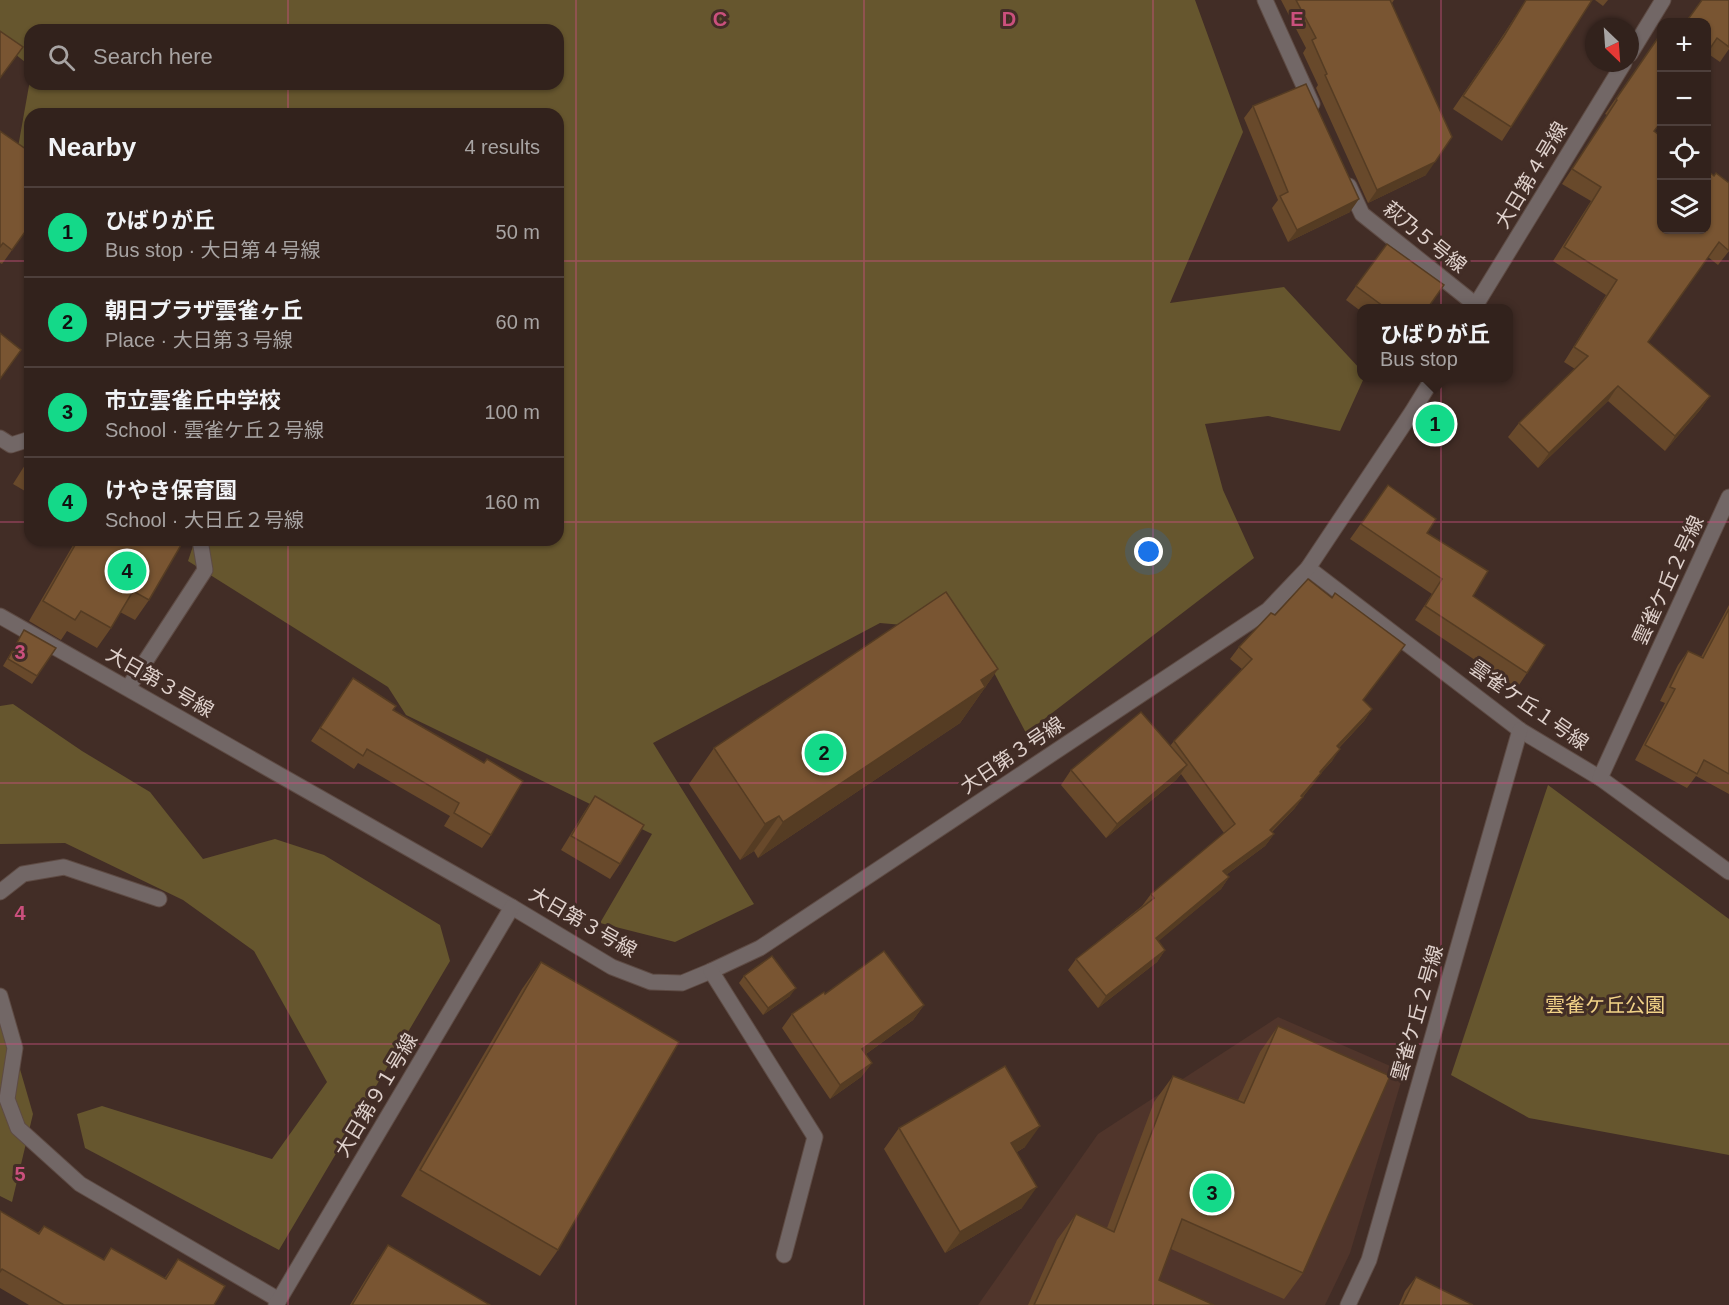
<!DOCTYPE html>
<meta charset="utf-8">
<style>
body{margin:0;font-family:Helvetica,"Noto Sans JP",sans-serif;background:#3d2f29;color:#f1f3f6}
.controls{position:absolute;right:18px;top:18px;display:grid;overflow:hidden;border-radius:12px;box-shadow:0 2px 4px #0004}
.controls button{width:54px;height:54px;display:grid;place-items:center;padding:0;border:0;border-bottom:2px solid #4d3f3b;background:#32221c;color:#f1f3f6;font:30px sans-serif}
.compass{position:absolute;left:1585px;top:18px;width:54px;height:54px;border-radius:50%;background:#32221c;box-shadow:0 2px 4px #0004;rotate:155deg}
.you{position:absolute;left:1149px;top:552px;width:21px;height:21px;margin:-15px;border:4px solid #fff;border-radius:50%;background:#1a73e8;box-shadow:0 0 0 9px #1a73e833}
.badge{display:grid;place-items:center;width:39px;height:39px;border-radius:50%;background:#14d989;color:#111;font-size:20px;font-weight:700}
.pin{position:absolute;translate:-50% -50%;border:3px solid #fff;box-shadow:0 2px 6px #0006}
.popup{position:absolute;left:1357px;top:304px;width:156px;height:78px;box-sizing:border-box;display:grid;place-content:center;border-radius:12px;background:#32221c;filter:drop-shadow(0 2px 4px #0005);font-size:20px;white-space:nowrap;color:#a8a4a3}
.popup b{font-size:22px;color:#f1f3f6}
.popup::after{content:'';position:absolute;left:50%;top:100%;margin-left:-12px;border:12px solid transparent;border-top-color:#32221c}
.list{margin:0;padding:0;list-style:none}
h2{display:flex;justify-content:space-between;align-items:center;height:78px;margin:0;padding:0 24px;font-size:26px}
h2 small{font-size:20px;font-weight:400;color:#a8a4a3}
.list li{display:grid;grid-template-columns:39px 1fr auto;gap:18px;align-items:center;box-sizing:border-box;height:90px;padding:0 24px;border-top:2px solid #4d3f3b}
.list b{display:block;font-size:22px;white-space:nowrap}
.list p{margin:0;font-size:20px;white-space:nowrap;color:#a8a4a3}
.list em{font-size:20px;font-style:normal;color:#a8a4a3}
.icon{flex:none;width:33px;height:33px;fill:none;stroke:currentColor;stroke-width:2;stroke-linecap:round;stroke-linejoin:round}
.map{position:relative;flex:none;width:1729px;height:1305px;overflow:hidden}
.search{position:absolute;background:#32221c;box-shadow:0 2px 4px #0004;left:24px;top:24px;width:540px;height:66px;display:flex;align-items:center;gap:15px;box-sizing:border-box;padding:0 21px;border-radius:18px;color:#a8a4a3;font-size:22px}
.panel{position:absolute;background:#32221c;box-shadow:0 2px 4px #0004;left:24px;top:108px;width:540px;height:438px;border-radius:18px}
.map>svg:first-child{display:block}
.built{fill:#50352b}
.green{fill:#66562e}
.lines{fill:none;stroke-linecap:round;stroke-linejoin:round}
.minor-casing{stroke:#5e4b44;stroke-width:17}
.minor{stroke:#726766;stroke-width:15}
.wall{fill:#68492b}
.shaded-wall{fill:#553c23}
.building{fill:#795532;stroke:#553c23;stroke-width:1.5}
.grid{fill:none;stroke:#cb507d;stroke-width:1.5;stroke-opacity:0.55}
.labels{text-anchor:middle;stroke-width:6;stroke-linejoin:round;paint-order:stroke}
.street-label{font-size:20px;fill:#dfd1cc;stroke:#422d26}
.park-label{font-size:20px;fill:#f1d287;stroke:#422d26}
.grid-label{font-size:20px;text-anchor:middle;font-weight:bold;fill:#cb507d;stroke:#422d26;stroke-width:6;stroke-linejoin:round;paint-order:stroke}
</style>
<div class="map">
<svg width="1729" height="1305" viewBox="0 0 1729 1305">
<rect width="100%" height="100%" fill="#422d26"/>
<!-- built -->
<path class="built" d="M 1278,1017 L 1404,1072 L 1350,1253 L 1325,1305 L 978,1305 L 1098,1134 Z"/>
<!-- green -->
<g class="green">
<path d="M 0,0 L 1195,0 L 1243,132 L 1170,303 L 1284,287 L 1361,370 L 1362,378 L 1364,378 L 1340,431 L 1268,416 L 1205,424 L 1223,490 L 1254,558 L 1026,733 L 972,631 L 880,623 L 653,743 L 754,904 L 675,942 L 600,923 L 652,834 L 406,715 L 388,687 L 188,561 L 195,540 L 558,540 L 558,114 L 30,114 L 30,161 L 17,153 L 30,80 L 30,84 L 558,84 L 558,30 L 30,30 L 30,66 L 0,42 Z"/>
<path d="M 13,704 L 82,751 L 150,792 L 203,859 L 275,839 L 324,855 L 440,925 L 450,961 L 279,1250 L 85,1148 L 77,1114 L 102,1106 L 272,1159 L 327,1082 L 254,951 L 183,900 L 65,843 L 0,844 L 0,706 Z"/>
<path d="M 1548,785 L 1729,919 L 1729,1155 L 1529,1118 L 1451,1075 Z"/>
<path d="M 0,1000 L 33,1114 L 12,1202 L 0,1196 Z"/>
</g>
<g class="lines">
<!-- minor casing -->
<g class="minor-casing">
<g id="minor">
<path d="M 1265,0 L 1312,104"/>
<path d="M 1630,54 L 1663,0"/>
<path d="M 1349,186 L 1362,214 L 1476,305"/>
<path d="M 1474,308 L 1624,63"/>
<path d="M 0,438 L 11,445 L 30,439"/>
<path d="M 1308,568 L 1520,730 L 1600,778 L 1729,872"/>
<path d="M 0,616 L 512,907 L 612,967 L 651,982 L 682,983 L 711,971 L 760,948 L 1268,610 L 1308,568 L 1412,412 L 1433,378"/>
<path d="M 128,688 L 205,570 L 200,540"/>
<path d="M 1600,778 L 1729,497"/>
<path d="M 0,892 L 23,874 L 64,867 L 159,899"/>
<path d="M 711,971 L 815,1137 L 784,1255"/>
<path d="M 0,996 L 15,1048 L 7,1099 L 18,1128 L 80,1184 L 279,1300"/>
<path d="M 276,1305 L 512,907"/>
<path d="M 1348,1305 L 1369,1260 L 1520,730"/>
</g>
</g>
<!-- minor -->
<use href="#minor" class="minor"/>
</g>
<!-- wall -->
<g class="wall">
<path d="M 1281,0 L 1394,0 L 1392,3 L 1426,175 L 1368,203 L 1316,88 L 1318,85 L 1303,53 L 1306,48 Z"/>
<path d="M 1526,0 L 1592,0 L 1502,141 L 1453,109 L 1494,49 Z"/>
<path d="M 1595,0 L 1608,0 L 1603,6 Z"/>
<path d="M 1729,0 L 1729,49 L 1720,62 L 1707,53 Z"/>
<path d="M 1662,32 L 1654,131 L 1714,176 L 1729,183 L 1729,251 L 1718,265 L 1708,257 L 1648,342 L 1710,396 L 1700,410 L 1665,451 L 1608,401 L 1538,468 L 1508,437 L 1519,423 L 1575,369 L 1564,362 L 1606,295 L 1553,261 L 1591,201 L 1562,184 L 1607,115 L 1605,114 Z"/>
<path d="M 1253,106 L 1350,212 L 1288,242 L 1272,208 L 1278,200 L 1244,118 Z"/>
<path d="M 0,131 L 30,225 L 2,264 L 0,263 Z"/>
<path d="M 1356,286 L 1428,309 L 1362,309 L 1362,312 L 1346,300 Z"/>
<path d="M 30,457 L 30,494 L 13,484 Z"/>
<path d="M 1388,485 L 1427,533 L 1527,673 L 1517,688 L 1415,620 L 1432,594 L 1350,539 Z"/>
<path d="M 76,540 L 184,540 L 149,600 L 135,620 L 120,612 L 111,628 L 97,648 L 67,631 L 61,640 L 29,621 Z"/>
<path d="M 1332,598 L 1405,645 L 1363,700 L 1372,709 L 1364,721 L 1339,748 L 1332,761 L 1321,773 L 1294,809 L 1272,832 L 1274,834 L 1265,846 L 1226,875 L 1229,877 L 1221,889 L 1158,941 L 1165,950 L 1157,962 L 1098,1008 L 1068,970 L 1076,959 L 1142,906 L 1151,894 L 1224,833 L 1181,774 L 1176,780 L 1106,838 L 1061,785 L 1071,770 L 1170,746 L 1174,741 L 1242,669 L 1230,659 L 1239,647 L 1275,615 Z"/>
<path d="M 1729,605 L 1729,794 L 1696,776 L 1687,788 L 1635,760 L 1665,703 L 1660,701 L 1678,665 L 1688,651 L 1701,657 Z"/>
<path d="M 24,630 L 56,648 L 32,684 L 3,666 Z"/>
<path d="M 998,669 L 960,723 L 758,858 L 754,851 L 740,860 L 689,784 L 714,748 Z"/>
<path d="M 344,691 L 393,710 L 491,835 L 482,848 L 444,826 L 450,816 L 358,763 L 354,769 L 311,741 Z"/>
<path d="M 595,796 L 620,864 L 610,879 L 561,850 L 585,811 Z"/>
<path d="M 541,962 L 558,1250 L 540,1276 L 401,1196 L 522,989 Z"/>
<path d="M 744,976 L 790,996 L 763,1015 L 739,983 Z"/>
<path d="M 825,994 L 924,1005 L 913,1020 L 866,1054 L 872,1063 L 861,1077 L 830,1099 L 782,1028 L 792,1014 Z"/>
<path d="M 1278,1026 L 1303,1273 L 1284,1299 L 1171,1249 L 1159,1280 L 1214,1305 L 1028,1305 L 1057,1240 L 1076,1214 L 1107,1228 L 1154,1102 L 1173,1076 L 1238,1100 L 1260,1052 Z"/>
<path d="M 899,1128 L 1025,1147 L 1017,1152 L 1022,1208 L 945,1253 L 884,1149 Z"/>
<path d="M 0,1211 L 38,1233 L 44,1226 L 103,1260 L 111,1248 L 164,1279 L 178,1259 L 214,1305 L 29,1305 L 0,1288 Z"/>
<path d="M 388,1245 L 490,1305 L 350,1305 L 370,1272 Z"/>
<path d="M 1416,1277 L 1473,1305 L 1399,1305 L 1405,1291 Z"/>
</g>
<!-- shaded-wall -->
<g class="shaded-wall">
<path d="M 1435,162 L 1426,175 L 1368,203 L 1377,190 Z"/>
<path d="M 1359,199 L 1350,212 L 1288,242 L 1297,230 Z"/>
<path d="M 1618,386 L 1608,401 L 1538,468 L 1549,453 Z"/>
<path d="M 1710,396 L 1700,410 L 1665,451 L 1675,436 Z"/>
<path d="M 998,669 L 960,723 L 758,858 L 783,822 L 981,680 Z"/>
<path d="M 1372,709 L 1364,721 L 1329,758 L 1337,746 Z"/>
<path d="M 1340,749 L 1332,761 L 1311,784 L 1320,772 Z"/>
<path d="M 1187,765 L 1176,780 L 1106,838 L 1117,824 Z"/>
<path d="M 1321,773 L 1313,785 L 1299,801 L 1303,797 L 1294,809 L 1262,841 L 1270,830 Z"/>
<path d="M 779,816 L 754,851 L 740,860 L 765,824 Z"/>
<path d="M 1274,834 L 1265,846 L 1215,883 L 1223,871 Z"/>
<path d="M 1229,877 L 1221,889 L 1148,950 L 1156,938 Z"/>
<path d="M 1165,950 L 1157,962 L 1098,1008 L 1106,996 Z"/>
<path d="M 796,988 L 790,996 L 763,1015 L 768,1008 Z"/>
<path d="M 924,1005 L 913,1020 L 852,1064 L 862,1049 Z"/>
<path d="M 872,1063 L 861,1077 L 830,1099 L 840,1085 Z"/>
<path d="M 1040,1126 L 1025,1147 L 996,1164 L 1011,1143 Z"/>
<path d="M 1037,1187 L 1022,1208 L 945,1253 L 960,1232 Z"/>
</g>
<!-- building -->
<g class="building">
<path d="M 1296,0 L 1390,0 L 1452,137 L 1435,162 L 1377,190 L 1325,75 L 1327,74 L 1312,40 L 1316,38 Z"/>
<path d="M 1526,0 L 1592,0 L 1511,127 L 1463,96 L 1504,36 Z"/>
<path d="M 1702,0 L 1729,0 L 1729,47 L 1717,38 L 1707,53 L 1707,22 L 1686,22 Z"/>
<path d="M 0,31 L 23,47 L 0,78 Z"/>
<path d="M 1662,32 L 1662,121 L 1654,131 L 1662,137 L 1662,230 L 1707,230 L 1707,170 L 1714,176 L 1716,173 L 1729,183 L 1729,249 L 1728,250 L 1719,242 L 1648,342 L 1710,396 L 1675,436 L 1618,386 L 1549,453 L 1519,423 L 1588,356 L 1574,347 L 1617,280 L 1564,247 L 1601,187 L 1572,169 L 1617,100 L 1616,99 Z"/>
<path d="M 1306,84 L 1359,199 L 1297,230 L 1280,196 L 1288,192 L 1253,106 Z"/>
<path d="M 0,131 L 30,152 L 30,225 L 12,250 L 3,243 L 0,247 Z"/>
<path d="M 1387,244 L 1444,285 L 1427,309 L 1387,309 L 1356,286 Z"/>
<path d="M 0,333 L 21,350 L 0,379 Z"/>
<path d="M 1388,485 L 1436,519 L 1427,533 L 1488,571 L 1473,596 L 1545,645 L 1527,673 L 1425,606 L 1442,579 L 1361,524 Z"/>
<path d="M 78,540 L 184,540 L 149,600 L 133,591 L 111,628 L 81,611 L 75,620 L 43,601 Z"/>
<path d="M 1308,579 L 1332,598 L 1335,593 L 1405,645 L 1363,700 L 1372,709 L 1337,746 L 1340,749 L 1320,772 L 1321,773 L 1301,796 L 1303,797 L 1270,830 L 1274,834 L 1223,871 L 1229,877 L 1156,938 L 1165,950 L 1106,996 L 1076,959 L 1154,898 L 1151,894 L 1235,824 L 1174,741 L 1252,659 L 1239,647 L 1271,613 L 1275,615 Z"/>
<path d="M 946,592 L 998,669 L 981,680 L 985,687 L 783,822 L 779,816 L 765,824 L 714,748 Z"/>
<path d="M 1729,609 L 1729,774 L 1704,760 L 1697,774 L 1645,745 L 1675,689 L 1670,687 L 1688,651 L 1703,658 Z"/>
<path d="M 24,630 L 56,648 L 37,676 L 8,659 Z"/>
<path d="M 353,678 L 396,706 L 393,710 L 484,763 L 487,759 L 523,781 L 491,835 L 454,813 L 459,803 L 367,749 L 363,756 L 320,728 Z"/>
<path d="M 1141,712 L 1187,765 L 1117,824 L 1071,770 Z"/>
<path d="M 595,796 L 644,825 L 620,864 L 571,836 Z"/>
<path d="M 884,951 L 924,1005 L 862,1049 L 872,1063 L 840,1085 L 792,1014 L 824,992 L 825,994 Z"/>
<path d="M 772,956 L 796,988 L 768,1008 L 744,976 Z"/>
<path d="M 541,962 L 679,1042 L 558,1250 L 420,1170 Z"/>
<path d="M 1278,1026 L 1390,1076 L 1303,1273 L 1182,1219 L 1159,1280 L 1214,1305 L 1034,1305 L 1076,1214 L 1114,1232 L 1173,1076 L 1244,1103 Z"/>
<path d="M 1005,1066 L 1040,1126 L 1011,1143 L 1037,1187 L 960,1232 L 899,1128 Z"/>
<path d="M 0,1211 L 39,1234 L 44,1226 L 104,1260 L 111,1248 L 166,1279 L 178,1259 L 225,1286 L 214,1305 L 64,1305 L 2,1269 L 0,1272 Z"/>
<path d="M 388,1245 L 490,1305 L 352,1305 Z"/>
<path d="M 1416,1277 L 1473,1305 L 1402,1305 Z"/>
</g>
<!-- grid -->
<path class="grid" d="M 288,0 L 288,30M 576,0 L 576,1305M 864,0 L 864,1305M 1153,0 L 1153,1305M 1441,0 L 1441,1305M 288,84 L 288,114M 0,261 L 30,261M 558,261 L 1729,261M 0,522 L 30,522M 558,522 L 1729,522M 288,540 L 288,1305M 0,783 L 1729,783M 0,1044 L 1729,1044"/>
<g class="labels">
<!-- street labels -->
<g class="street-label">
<text transform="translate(1531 175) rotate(-59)" y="7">大日第４号線</text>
<text transform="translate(1425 237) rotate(39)" y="7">萩乃５号線</text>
<text transform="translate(1668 580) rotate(-65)" y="7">雲雀ケ丘２号線</text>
<text transform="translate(160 682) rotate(30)" y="7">大日第３号線</text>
<text transform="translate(1529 705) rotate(35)" y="7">雲雀ケ丘１号線</text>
<text transform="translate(1012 755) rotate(-34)" y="7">大日第３号線</text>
<text transform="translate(583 922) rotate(30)" y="7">大日第３号線</text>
<text transform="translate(1417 1013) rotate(-74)" y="7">雲雀ケ丘２号線</text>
<text transform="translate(376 1095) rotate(-59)" y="7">大日第９１号線</text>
</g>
<!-- park labels -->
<g class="park-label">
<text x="1605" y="1012">雲雀ケ丘公園</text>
</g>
</g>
<g class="grid-label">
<text x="720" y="26">C</text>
<text x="1009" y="26">D</text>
<text x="1297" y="26">E</text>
<text x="20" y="659">3</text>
<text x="20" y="920">4</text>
<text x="20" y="1181">5</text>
</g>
</svg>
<div class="controls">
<button>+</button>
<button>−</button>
<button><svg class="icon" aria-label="locate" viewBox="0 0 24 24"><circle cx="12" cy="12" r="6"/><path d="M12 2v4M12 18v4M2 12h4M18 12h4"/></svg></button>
<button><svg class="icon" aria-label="layers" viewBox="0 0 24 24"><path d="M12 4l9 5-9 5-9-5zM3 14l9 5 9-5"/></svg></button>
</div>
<svg class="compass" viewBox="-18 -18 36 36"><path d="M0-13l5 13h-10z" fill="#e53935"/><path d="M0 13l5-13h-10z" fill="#a8a4a3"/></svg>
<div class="you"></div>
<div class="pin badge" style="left:1435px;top:424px">1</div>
<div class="popup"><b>ひばりが丘</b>Bus stop</div>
<div class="pin badge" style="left:824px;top:753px">2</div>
<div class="pin badge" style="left:1212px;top:1193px">3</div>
<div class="pin badge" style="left:127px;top:571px">4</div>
<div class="search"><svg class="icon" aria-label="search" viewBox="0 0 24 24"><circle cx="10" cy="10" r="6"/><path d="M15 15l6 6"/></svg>Search here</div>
<section class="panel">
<h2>Nearby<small>4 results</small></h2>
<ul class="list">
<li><span class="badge">1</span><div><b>ひばりが丘</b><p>Bus stop · 大日第４号線</p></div><em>50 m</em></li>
<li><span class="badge">2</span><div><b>朝日プラザ雲雀ヶ丘</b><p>Place · 大日第３号線</p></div><em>60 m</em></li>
<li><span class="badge">3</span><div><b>市立雲雀丘中学校</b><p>School · 雲雀ケ丘２号線</p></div><em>100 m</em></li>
<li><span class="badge">4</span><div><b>けやき保育園</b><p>School · 大日丘２号線</p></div><em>160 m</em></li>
</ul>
</section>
</div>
